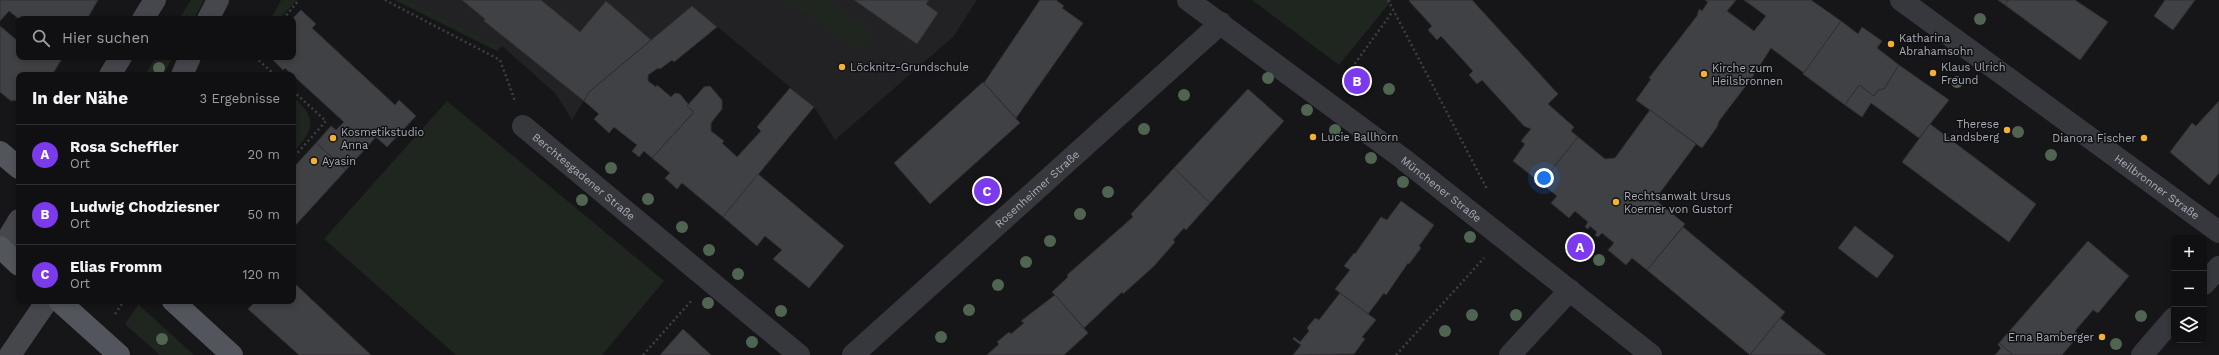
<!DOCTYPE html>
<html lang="de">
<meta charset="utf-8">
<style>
body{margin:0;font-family:"Work Sans",sans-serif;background:#1e1e20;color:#f1f3f6}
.controls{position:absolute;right:12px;bottom:12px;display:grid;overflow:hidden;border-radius:8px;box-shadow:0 2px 6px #0003}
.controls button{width:36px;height:36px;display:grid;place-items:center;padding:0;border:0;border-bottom:1px solid #303032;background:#101012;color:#f1f3f6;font:20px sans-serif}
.you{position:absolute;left:1544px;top:178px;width:14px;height:14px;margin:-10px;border:3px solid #fff;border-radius:50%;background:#1a73e8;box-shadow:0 0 0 6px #1a73e833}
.badge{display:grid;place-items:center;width:26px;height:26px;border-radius:50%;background:#7c3aed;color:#fff;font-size:13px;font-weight:700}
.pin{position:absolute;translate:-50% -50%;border:2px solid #fff;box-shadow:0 1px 4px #0006}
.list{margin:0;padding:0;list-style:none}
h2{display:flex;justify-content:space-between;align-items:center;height:52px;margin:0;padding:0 16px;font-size:17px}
h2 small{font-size:13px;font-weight:400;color:#9c9d9f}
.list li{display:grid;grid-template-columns:26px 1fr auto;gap:12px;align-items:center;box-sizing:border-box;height:60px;padding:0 16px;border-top:1px solid #303032}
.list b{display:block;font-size:15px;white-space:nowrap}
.list p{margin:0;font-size:13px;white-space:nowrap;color:#9c9d9f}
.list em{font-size:13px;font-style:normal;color:#9c9d9f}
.icon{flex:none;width:22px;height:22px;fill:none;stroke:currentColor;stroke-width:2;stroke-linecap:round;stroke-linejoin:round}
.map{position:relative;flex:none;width:2219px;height:355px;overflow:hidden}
.search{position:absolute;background:#101012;box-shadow:0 2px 6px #0003;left:16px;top:16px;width:280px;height:44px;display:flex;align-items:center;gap:10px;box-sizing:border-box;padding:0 14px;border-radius:8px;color:#9c9d9f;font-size:15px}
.panel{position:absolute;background:#101012;box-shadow:0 2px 6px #0003;left:16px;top:72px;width:280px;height:232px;border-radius:8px}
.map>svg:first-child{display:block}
.built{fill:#222225}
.green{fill:#1e261f}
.building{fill:#404145;stroke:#303034}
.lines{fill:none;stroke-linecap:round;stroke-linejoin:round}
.path{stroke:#3d3f44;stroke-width:2.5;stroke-dasharray:2 3;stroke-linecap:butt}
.street{stroke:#37383d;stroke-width:22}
.secondary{stroke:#45474d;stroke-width:22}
.primary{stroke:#53555c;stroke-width:22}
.tree{fill:#506452}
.poi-dot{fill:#f2b134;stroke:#111113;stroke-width:1.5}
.labels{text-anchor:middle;stroke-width:3;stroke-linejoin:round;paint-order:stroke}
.poi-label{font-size:11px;fill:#a8adb8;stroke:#111113;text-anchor:start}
.street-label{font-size:11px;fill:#a8adb8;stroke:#111113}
</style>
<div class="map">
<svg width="2219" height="355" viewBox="0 0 2219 355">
<rect width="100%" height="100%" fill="#161618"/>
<!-- built -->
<path class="built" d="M 410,0 L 977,0 L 953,37 L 835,140 L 814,107 L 692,6 L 589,92 L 572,120 L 556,94 L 502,46 Z"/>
<!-- green -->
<g class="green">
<path d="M 191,0 L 204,0 L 194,19 L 179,19 Z"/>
<path d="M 281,0 L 297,0 L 279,19 L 272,17 Z"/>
<path d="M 395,0 L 410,0 L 502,46 L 497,51 Z"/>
<path d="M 786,0 L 829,0 L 873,31 L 859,51 Z"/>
<path d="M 1252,0 L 1392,0 L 1339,65 Z"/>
<path d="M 156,57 L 173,57 L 163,75 L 145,75 Z"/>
<path d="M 293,97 C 318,119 314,129 293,153 Z"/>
<path d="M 447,101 L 664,281 L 602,355 L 456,355 L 324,239 Z"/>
<path d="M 139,304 L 141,307 L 194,355 L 160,355 L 125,324 Z"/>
</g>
<!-- building -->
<g class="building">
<path d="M 0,0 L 98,0 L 87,19 L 19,19 L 9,11 L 0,21 Z"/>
<path d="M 462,0 L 541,0 L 580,32 L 606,1 L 651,40 L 589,92 L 584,101 L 484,21 L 485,19 Z"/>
<path d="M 854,0 L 929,0 L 926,4 L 938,13 L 917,44 Z"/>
<path d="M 1040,0 L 1056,0 L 1064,6 L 1062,8 L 1083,23 L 1016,118 L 984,83 Z"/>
<path d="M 1410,0 L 1472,0 L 1558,94 L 1548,104 L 1574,127 L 1571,131 L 1578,137 L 1541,183 L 1513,161 L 1525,144 L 1521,141 L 1531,129 L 1524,126 L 1482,80 L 1477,84 L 1469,75 L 1473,71 L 1441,36 L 1437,40 L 1428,30 L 1432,26 L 1409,1 Z"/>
<path d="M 1705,0 L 1736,0 L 1727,11 L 1754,31 L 1766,16 L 1744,0 L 1811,0 L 1841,21 L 1804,73 L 1771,48 L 1751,79 L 1719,121 L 1717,127 L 1702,148 L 1636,100 L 1651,79 L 1649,78 L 1697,16 L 1699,9 L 1702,11 L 1708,2 Z"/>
<path d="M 1998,0 L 2008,0 L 2005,5 Z"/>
<path d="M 2008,0 L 2075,0 L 2108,22 L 2080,60 L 2005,5 Z"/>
<path d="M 2165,0 L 2195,0 L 2173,30 L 2154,16 Z"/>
<path d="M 692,6 L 717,27 L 674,62 L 672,60 L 660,69 L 658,68 L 648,75 L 648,81 L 656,87 L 657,85 L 671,97 L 675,93 L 680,94 L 689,105 L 687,106 L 694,112 L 652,158 L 644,151 L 639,157 L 632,151 L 637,145 L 614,127 L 609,133 L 594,119 L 599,114 L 584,101 L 589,92 Z"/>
<path d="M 301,10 L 316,24 L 312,28 L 395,105 L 399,100 L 416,116 L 387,147 L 376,137 L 346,170 L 316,143 L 331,126 L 336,130 L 344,122 L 285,68 L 283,70 L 270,57 L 293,57 L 292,19 Z"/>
<path d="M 1841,21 L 1858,34 L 1862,27 L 1882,41 L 1877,48 L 1899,65 L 1884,89 L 1878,90 L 1874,96 L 1859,85 L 1845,105 L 1803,74 Z"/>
<path d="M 0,26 L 19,42 L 19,57 L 63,57 L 52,75 L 19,75 L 19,100 L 11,101 L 0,92 Z"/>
<path d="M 1899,65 L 1949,100 L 1919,138 L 1871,103 L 1862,117 L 1845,105 L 1859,85 L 1874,96 L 1878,90 L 1884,89 Z"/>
<path d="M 983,82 L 1020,123 L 930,204 L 894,163 Z"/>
<path d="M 710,86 L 722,100 L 722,109 L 711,123 L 711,131 L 724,141 L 722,143 L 737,157 L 761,131 L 757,127 L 790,88 L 814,107 L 723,217 L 682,183 L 677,189 L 665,178 L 670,173 L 652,158 L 694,112 L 687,106 L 704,87 Z"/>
<path d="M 1248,89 L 1284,121 L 1210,203 L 1174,168 Z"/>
<path d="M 2219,101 L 2219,173 L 2209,185 L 2170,152 L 2192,123 L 2196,126 Z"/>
<path d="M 1650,110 L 1696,144 L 1659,194 L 1659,203 L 1685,224 L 1647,270 L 1632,258 L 1626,265 L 1608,250 L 1614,243 L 1602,233 L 1598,237 L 1595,235 L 1597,232 L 1590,226 L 1588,229 L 1585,227 L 1588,222 L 1575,211 L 1569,218 L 1551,203 L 1557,196 L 1541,183 L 1578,137 L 1605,159 L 1615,158 Z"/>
<path d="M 1930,124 L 2036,204 L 2009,242 L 1902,162 Z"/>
<path d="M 316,143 L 346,170 L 293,228 L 293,168 Z"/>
<path d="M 1174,168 L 1210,203 L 1186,230 L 1184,228 L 1173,240 L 1175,242 L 1154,266 L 1123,294 L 1122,292 L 1084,328 L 1052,292 L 1068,277 L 1067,275 L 1133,217 L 1131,214 Z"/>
<path d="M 758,174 L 844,246 L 809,288 L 773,259 L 782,250 L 765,236 L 757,246 L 723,217 Z"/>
<path d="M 1401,201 L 1434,225 L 1419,246 L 1421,248 L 1409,264 L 1408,263 L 1386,295 L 1384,293 L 1368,314 L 1335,289 L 1350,270 L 1344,266 L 1354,253 L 1355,254 L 1381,217 L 1387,220 Z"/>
<path d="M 1855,226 L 1894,256 L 1877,278 L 1838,248 Z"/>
<path d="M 1683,227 L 1785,312 L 1750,355 L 1647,270 Z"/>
<path d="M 2088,241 L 2129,276 L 2098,313 L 2093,310 L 2075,331 L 2079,335 L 2062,355 L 2013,355 L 1999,343 Z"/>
<path d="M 293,282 L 371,355 L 299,355 L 248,309 L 256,301 L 293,301 Z"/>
<path d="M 1340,293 L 1376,320 L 1362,337 L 1365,339 L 1354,354 L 1293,355 L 1301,345 L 1293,339 L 1294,337 L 1300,342 L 1309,331 L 1307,328 L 1315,318 L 1319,320 Z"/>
<path d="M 1055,295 L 1088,333 L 1064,355 L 987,355 L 999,344 L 997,342 L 1009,332 L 1011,334 L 1024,323 L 1021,321 Z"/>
<path d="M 1780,318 L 1826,355 L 1750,355 Z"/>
<path d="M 683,329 L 711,355 L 660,355 Z"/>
<path d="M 1999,343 L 2013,355 L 1995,355 L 2001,348 L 1998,345 Z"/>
</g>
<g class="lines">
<!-- path -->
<g class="path">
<path d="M 385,0 L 500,60 L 515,101"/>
<path d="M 1388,0 L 1487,189"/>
<path d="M 283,19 L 299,0"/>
<path d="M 255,57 L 275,75"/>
<path d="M 1343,80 L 1393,11"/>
<path d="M 293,91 L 326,121 L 293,158"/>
<path d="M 115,314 L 124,301"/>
<path d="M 643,355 L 692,300"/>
<path d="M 1396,355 L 1484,258"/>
</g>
<!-- street -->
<g class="street">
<path id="s1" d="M 1188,0 L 1402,158 L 1651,355"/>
<path id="s2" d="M 1901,0 L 2219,232"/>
<path id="s3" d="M 523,126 L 799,355"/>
<path d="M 2204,284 L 2219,267"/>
<path id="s4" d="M 853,355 L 1221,23"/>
<path d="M 1510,355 L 1570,290"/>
<path d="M 2142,355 L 2174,318"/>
</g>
<!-- secondary -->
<g class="secondary">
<path d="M 143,19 L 155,0"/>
<path d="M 208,19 L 218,0"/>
<path d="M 110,75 L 121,57"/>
<path d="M 182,75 L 190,57"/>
<path d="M 0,251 L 19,220"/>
<path d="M 10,355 L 47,301"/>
</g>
<!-- primary -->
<g class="primary">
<path d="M 0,152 L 19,168"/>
<path d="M 0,247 L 19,265"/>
<path d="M 59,301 L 119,355"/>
<path d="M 173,301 L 232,355"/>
</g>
</g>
<!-- trees -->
<g class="tree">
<circle cx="1980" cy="19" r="6"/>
<circle cx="159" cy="68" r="6"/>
<circle cx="1268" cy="78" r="6"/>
<circle cx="1957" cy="82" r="6"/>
<circle cx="1389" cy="89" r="6"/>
<circle cx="1184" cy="95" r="6"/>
<circle cx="1307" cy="110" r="6"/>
<circle cx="1144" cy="129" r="6"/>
<circle cx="1335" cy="130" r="6"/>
<circle cx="2018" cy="132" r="6"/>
<circle cx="2051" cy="155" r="6"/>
<circle cx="1371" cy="158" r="6"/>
<circle cx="611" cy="168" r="6"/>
<circle cx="1403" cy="182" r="6"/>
<circle cx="1108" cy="192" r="6"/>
<circle cx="648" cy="199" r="6"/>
<circle cx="582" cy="200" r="6"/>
<circle cx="1080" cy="214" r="6"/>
<circle cx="682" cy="227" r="6"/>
<circle cx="1470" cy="237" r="6"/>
<circle cx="1050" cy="241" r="6"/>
<circle cx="709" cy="250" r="6"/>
<circle cx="1599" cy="260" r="6"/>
<circle cx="1026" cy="262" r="6"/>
<circle cx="738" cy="274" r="6"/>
<circle cx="998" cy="285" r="6"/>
<circle cx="708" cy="303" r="6"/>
<circle cx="969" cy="310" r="6"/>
<circle cx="781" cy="311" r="6"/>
<circle cx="1472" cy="315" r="6"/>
<circle cx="1516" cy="315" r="6"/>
<circle cx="2141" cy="316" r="6"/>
<circle cx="1445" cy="331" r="6"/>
<circle cx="941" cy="337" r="6"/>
<circle cx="162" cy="339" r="6"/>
<circle cx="752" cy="342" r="6"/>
<circle cx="2116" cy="344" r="6"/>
</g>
<!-- markers -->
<g class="poi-dot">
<circle cx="1891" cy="44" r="4"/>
<circle cx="842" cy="67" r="4"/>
<circle cx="1933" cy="73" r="4"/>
<circle cx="1704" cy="74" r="4"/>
<circle cx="2007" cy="130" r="4"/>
<circle cx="1313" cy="137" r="4"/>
<circle cx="333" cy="138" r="4"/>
<circle cx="2144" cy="138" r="4"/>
<circle cx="314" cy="161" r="4"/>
<circle cx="1616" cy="202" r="4"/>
<circle cx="2102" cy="337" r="4"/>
</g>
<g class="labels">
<!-- poi labels -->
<g class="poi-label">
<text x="1899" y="42">Katharina<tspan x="1899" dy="13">Abrahamsohn</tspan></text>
<text x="850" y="71">Löcknitz-Grundschule</text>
<text x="1941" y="71">Klaus Ulrich<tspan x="1941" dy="13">Freund</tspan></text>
<text x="1712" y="72">Kirche zum<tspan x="1712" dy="13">Heilsbronnen</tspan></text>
<text x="1999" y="128" text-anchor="end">Therese<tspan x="1999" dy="13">Landsberg</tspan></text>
<text x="341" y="136">Kosmetikstudio<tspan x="341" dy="13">Anna</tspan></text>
<text x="1321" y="141">Lucie Ballhorn</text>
<text x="2136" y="142" text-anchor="end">Dianora Fischer</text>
<text x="322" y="165">Ayasin</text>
<text x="1624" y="200">Rechtsanwalt Ursus<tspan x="1624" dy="13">Koerner von Gustorf</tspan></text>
<text x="2094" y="341" text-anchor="end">Erna Bamberger</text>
</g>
<!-- street labels -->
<g class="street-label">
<text dy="4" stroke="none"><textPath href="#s3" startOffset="79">Berchtesgadener Straße</textPath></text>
<text dy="4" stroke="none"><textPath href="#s2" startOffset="317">Heilbronner Straße</textPath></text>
<text dy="4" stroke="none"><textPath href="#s4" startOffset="248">Rosenheimer Straße</textPath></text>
<text dy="4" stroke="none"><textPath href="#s1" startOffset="316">Münchener Straße</textPath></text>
</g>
</g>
</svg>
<div class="controls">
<button>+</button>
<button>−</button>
<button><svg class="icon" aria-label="layers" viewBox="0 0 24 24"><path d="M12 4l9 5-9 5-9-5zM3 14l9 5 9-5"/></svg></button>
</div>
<div class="you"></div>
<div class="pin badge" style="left:1580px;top:247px">A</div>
<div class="pin badge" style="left:1357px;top:81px">B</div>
<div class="pin badge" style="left:987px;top:191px">C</div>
<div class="search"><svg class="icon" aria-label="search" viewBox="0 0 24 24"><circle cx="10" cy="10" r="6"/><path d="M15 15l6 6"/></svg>Hier suchen</div>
<section class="panel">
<h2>In der Nähe<small>3 Ergebnisse</small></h2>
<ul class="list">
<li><span class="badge">A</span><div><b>Rosa Scheffler</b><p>Ort</p></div><em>20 m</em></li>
<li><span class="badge">B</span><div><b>Ludwig Chodziesner</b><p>Ort</p></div><em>50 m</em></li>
<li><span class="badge">C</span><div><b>Elias Fromm</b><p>Ort</p></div><em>120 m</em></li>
</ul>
</section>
</div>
